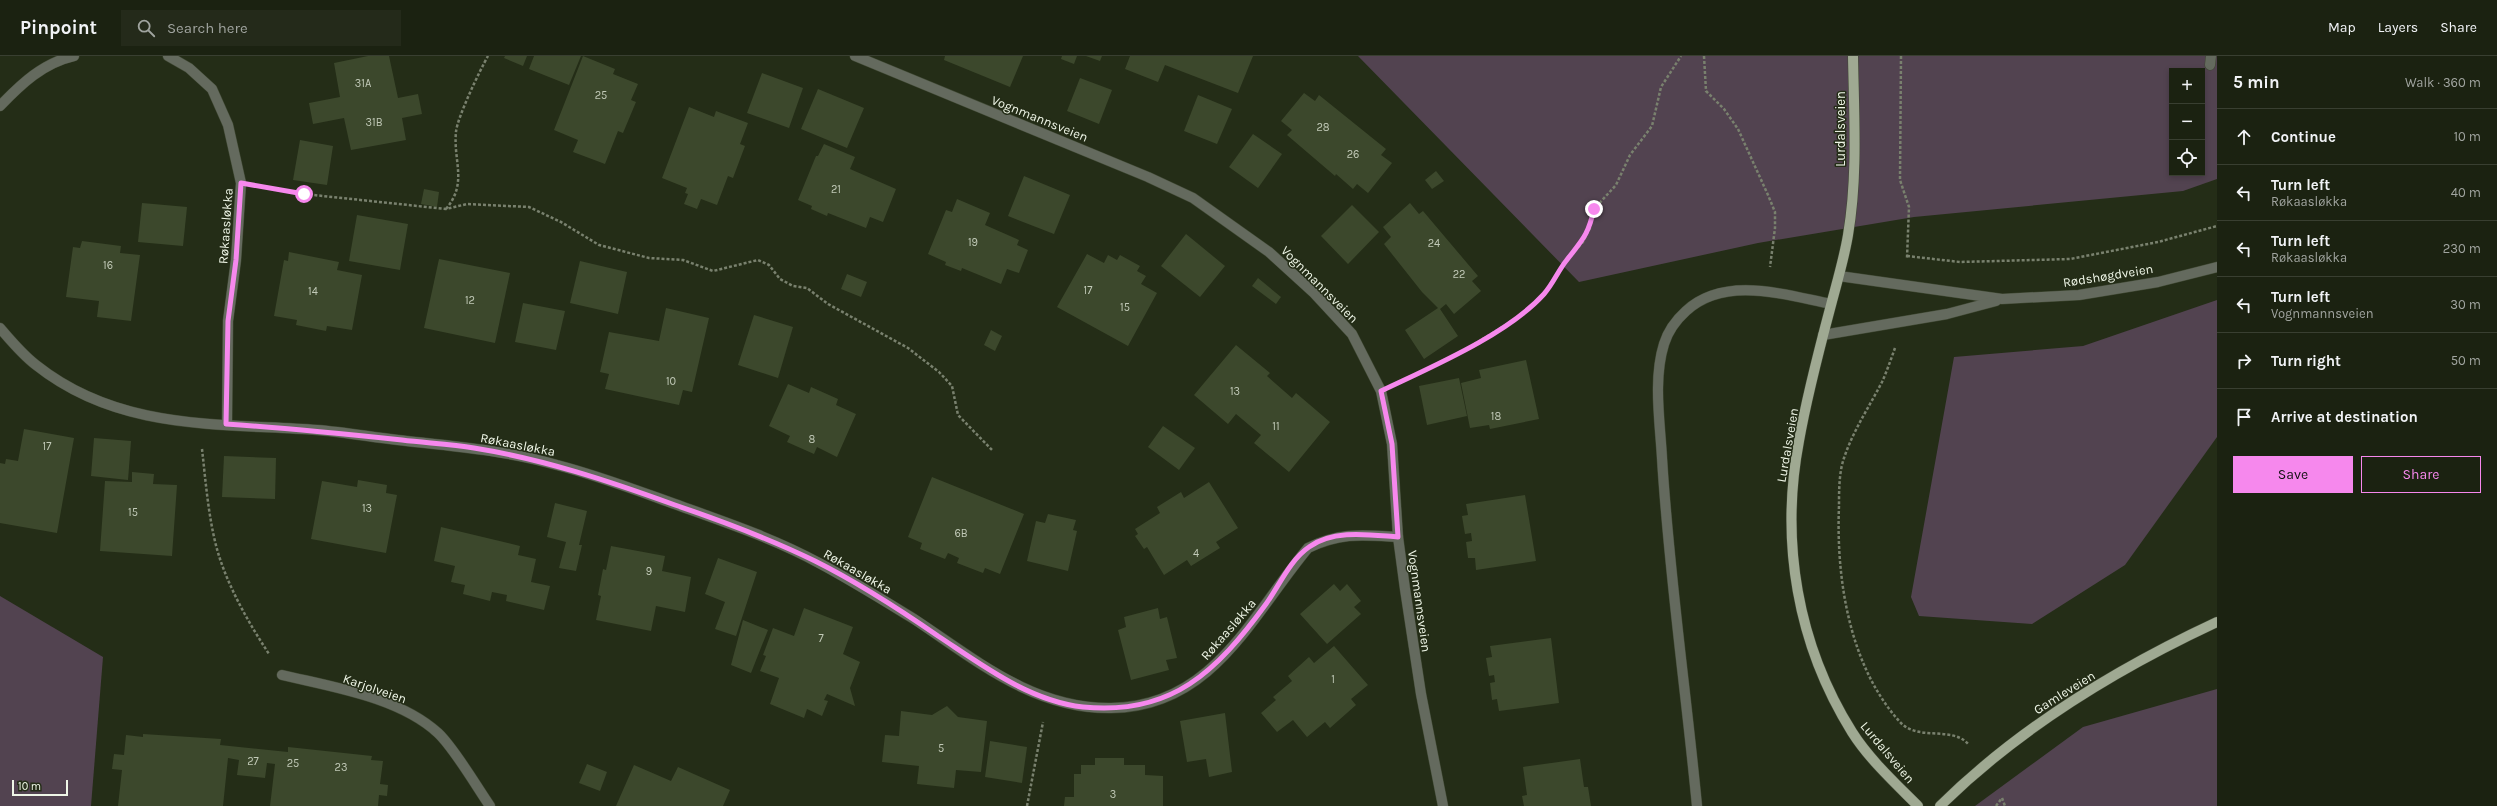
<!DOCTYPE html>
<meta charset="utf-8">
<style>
body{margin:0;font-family:Karla,sans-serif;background:#242a1a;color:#f1f3f6}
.controls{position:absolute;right:12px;top:12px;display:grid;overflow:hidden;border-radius:0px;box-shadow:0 2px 6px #0003}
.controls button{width:36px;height:36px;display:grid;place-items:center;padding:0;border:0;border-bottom:1px solid #393f31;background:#1b2211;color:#f1f3f6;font:20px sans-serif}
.scale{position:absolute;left:12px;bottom:10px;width:56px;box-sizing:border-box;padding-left:4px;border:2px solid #eff6e7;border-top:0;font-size:11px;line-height:14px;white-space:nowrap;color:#eff6e7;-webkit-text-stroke:3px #242d17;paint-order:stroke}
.stop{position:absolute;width:12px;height:12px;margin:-9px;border:3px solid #f688ed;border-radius:50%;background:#fff}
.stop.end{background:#f688ed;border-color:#fff;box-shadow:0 1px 4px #0008}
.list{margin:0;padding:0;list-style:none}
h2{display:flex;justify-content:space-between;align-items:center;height:52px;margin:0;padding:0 16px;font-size:17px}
h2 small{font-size:13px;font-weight:400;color:#a0a49f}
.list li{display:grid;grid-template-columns:26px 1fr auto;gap:12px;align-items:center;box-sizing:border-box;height:56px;padding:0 16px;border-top:1px solid #393f31}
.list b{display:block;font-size:15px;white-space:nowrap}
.list p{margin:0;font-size:13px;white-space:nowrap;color:#a0a49f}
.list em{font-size:13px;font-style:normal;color:#a0a49f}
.actions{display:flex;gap:8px;padding:12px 16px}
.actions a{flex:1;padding:9px 0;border:1px solid #f688ed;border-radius:0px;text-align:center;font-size:14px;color:#f688ed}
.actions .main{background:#f688ed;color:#111}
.icon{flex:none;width:22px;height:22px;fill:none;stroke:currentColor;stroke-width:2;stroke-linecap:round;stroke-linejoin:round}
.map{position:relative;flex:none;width:2217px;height:750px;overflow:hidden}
header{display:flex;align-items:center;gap:24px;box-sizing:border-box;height:56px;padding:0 20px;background:#1b2211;border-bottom:1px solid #393f31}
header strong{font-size:19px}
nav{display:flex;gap:22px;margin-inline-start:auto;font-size:14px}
.search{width:280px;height:36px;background:#242a1a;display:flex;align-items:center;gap:10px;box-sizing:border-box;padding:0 14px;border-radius:0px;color:#a0a49f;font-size:15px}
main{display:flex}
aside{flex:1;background:#1b2211}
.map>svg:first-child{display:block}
.green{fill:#524350;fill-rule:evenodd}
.building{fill:#3c482c}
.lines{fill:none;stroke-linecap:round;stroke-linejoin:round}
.minor-casing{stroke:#404934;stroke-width:11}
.major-casing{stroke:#404934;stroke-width:11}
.path{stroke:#79816e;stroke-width:2.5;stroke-dasharray:3 2;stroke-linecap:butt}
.minor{stroke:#646a5e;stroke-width:10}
.major{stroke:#9fa992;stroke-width:10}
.route{stroke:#f688ed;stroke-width:5}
.labels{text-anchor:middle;stroke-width:3;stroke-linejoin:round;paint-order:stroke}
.number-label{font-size:11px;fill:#c2cab8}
.street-label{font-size:13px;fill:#eff6e7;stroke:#242d17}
</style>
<header>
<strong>Pinpoint</strong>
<div class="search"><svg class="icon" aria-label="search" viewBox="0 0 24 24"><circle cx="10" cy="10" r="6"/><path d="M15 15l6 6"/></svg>Search here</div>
<nav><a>Map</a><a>Layers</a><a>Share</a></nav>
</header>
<main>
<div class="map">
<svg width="2217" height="750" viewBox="0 0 2217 750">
<rect width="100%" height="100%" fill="#242d17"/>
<!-- green -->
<g class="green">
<path d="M 1358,0 L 2217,0 L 2217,123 L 2183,135 L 1914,161 L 1758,187 L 1579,226 ZM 2172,15 L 2202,15 L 2202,117 L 2172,117 Z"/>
<path d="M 2217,244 L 2217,381 L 2125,509 L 2032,568 L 1919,560 L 1911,541 L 1954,301 L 2083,290 Z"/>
<path d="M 0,540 L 103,601 L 91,750 L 0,750 Z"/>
<path d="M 2217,633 L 2217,750 L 1975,750 L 2083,671 Z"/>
</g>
<!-- building -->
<g class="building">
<path d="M 368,0 L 389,0 L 398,42 L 418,38 L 422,58 L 402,62 L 406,84 L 351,94 L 344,62 L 313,68 L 309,47 L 340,41 L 334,7 Z"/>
<path d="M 505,0 L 527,0 L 523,10 L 504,2 Z"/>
<path d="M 534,0 L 581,0 L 569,29 L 529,13 Z"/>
<path d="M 583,0 L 615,13 L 613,18 L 638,28 L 631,44 L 636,46 L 623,77 L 618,75 L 605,108 L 573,96 L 578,84 L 554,74 Z"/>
<path d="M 945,0 L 1023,0 L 1010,31 L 944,4 Z"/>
<path d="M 1062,0 L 1077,0 L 1074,8 L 1061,3 Z"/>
<path d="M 1086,0 L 1102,0 L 1100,5 Z"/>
<path d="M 1130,0 L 1253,0 L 1238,37 L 1165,9 L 1158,26 L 1125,13 Z"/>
<path d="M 762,17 L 803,32 L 789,72 L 747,57 Z"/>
<path d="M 1080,22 L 1112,34 L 1099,68 L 1067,55 Z"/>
<path d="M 818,33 L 864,52 L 847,92 L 801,73 Z"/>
<path d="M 1304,37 L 1315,45 L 1319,39 L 1386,93 L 1381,99 L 1392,107 L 1368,137 L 1357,128 L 1353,133 L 1336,118 L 1335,120 L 1287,79 L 1292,74 L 1281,65 Z"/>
<path d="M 1198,39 L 1232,53 L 1217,88 L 1184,75 Z"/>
<path d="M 689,51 L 714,61 L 716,55 L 748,67 L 740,88 L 745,90 L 733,122 L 728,120 L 717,149 L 701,143 L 697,153 L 684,148 L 688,138 L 685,137 L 687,132 L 662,122 Z"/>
<path d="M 1253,78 L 1282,98 L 1258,132 L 1229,111 Z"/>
<path d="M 300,84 L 333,90 L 327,129 L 293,124 Z"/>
<path d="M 824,88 L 855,101 L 850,113 L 896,133 L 883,166 L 870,161 L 866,172 L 828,157 L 827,160 L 811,153 L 812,150 L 798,144 L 816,100 L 818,100 Z"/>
<path d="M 1436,115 L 1444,125 L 1432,133 L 1425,124 Z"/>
<path d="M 1024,120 L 1070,139 L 1054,178 L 1008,160 Z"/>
<path d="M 424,133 L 439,136 L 437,151 L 421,148 Z"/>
<path d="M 957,143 L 990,157 L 985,169 L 1019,184 L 1017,189 L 1028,194 L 1019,217 L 1007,213 L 1001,228 L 962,212 L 961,215 L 945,209 L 946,206 L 928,198 L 946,154 L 952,156 Z"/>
<path d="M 142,147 L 187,151 L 183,190 L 138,186 Z"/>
<path d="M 1410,147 L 1419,158 L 1423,155 L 1478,220 L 1472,225 L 1481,235 L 1454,258 L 1446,248 L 1440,253 L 1458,280 L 1424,303 L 1405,274 L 1438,252 L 1422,236 L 1384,188 L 1391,181 L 1383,171 Z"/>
<path d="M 1352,149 L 1379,176 L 1348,208 L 1321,180 Z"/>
<path d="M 357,159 L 408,168 L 400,214 L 349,205 Z"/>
<path d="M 1186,178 L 1225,210 L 1200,241 L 1161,210 Z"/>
<path d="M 82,185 L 121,190 L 120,197 L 140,199 L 131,265 L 97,261 L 99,245 L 66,241 L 73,191 L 80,192 Z"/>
<path d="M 289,196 L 339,206 L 337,214 L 362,219 L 352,274 L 327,270 L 326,275 L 296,269 L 297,264 L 274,260 L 284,204 L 288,205 Z"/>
<path d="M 1087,198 L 1104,207 L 1108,199 L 1117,204 L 1120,199 L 1140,210 L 1137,215 L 1146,220 L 1141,228 L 1157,237 L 1128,290 L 1057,251 Z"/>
<path d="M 439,203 L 510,217 L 495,287 L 424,272 Z"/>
<path d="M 580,205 L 627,216 L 618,258 L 570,247 Z"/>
<path d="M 847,218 L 867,226 L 861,241 L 841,233 Z"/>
<path d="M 1258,222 L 1281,241 L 1276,248 L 1252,230 Z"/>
<path d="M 523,247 L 565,255 L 556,294 L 515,286 Z"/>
<path d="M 666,252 L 709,262 L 692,336 L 683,334 L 679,349 L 605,333 L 609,318 L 600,316 L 609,276 L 659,285 Z"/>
<path d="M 754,259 L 793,271 L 778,322 L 738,309 Z"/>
<path d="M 991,274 L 1002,280 L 995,295 L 984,289 Z"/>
<path d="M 1236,289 L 1270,317 L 1267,320 L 1292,342 L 1296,337 L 1330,366 L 1289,416 L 1254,387 L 1261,379 L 1236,358 L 1228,368 L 1194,339 Z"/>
<path d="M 1526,304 L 1539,363 L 1490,373 L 1489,369 L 1470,372 L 1461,327 L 1481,322 L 1479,314 Z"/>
<path d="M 1459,322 L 1467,360 L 1427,369 L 1419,330 Z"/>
<path d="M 788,328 L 809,337 L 811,331 L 838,343 L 836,349 L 856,358 L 837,401 L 817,391 L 814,398 L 787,386 L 790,380 L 769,370 Z"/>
<path d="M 1163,370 L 1195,392 L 1179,414 L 1148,391 Z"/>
<path d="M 24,373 L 74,382 L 57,477 L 0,467 L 0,407 L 5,408 L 6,403 L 18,405 Z"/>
<path d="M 94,382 L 131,385 L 128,424 L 91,420 Z"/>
<path d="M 224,400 L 276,402 L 275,443 L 222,441 Z"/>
<path d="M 132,416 L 154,418 L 153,428 L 177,429 L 172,500 L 100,495 L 105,425 L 132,426 Z"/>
<path d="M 932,421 L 1024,458 L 1000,518 L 985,512 L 983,517 L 957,507 L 959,502 L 948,497 L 945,503 L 920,493 L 922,487 L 908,481 Z"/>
<path d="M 358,424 L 387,429 L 386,437 L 397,439 L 386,497 L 311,483 L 322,425 L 357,431 Z"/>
<path d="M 1209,426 L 1238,472 L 1216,486 L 1220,492 L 1191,510 L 1187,504 L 1164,519 L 1147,491 L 1144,493 L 1135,480 L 1138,478 L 1135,473 L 1160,457 L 1157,451 L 1181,436 L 1184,442 Z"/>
<path d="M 1525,439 L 1536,505 L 1476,514 L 1475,502 L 1468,502 L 1466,486 L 1472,485 L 1471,477 L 1465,478 L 1462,460 L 1468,459 L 1466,448 Z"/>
<path d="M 555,447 L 587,455 L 579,489 L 582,489 L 576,515 L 559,512 L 566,486 L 547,481 Z"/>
<path d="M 1048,458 L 1076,464 L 1073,474 L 1077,475 L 1068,515 L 1027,505 L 1036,465 L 1045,467 Z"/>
<path d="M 441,471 L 520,490 L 518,499 L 536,503 L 531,526 L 550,530 L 544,554 L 506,545 L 507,539 L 492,536 L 490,545 L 463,538 L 465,529 L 451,526 L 455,510 L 434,505 Z"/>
<path d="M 611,490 L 665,500 L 662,515 L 691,521 L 685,556 L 656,550 L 651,575 L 596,564 L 601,540 L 598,539 L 603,513 L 606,514 Z"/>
<path d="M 718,502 L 757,516 L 736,580 L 715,573 L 725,546 L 705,538 Z"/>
<path d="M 1334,528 L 1340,535 L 1347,528 L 1361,545 L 1354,551 L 1361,558 L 1327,588 L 1300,558 Z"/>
<path d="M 804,552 L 853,571 L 843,598 L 860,606 L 850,632 L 855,650 L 827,638 L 824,644 L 828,645 L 822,660 L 807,653 L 804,662 L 770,648 L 779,622 L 760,615 L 766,600 L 763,599 L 773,572 L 794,580 Z"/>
<path d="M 1158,552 L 1160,563 L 1167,561 L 1177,602 L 1166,604 L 1169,614 L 1131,624 L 1118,574 L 1126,571 L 1124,561 Z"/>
<path d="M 743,564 L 768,574 L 751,617 L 731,609 Z"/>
<path d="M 1551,582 L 1559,647 L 1499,655 L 1497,643 L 1492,644 L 1490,627 L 1495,626 L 1494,619 L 1489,620 L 1486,602 L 1492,601 L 1490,590 Z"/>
<path d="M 1334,590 L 1368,629 L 1351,643 L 1356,649 L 1330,672 L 1325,666 L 1307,681 L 1293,664 L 1277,676 L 1261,657 L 1276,644 L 1273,641 L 1292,625 L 1288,620 L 1309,601 L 1314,607 Z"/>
<path d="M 947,650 L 958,661 L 987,665 L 981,716 L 956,714 L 954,732 L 917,728 L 919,710 L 882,706 L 885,679 L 899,680 L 901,655 L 932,659 Z"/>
<path d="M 1225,657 L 1232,716 L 1209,721 L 1206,703 L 1187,706 L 1180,665 Z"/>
<path d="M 143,678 L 221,683 L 220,689 L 288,696 L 288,691 L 372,700 L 371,704 L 383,705 L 380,728 L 388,729 L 387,740 L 379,739 L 378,750 L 270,750 L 275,708 L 267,707 L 265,722 L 237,719 L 239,704 L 228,702 L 223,750 L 118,750 L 122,714 L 112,713 L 114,698 L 124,699 L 126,679 L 143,681 Z"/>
<path d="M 990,685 L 1027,691 L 1022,727 L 985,721 Z"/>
<path d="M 1095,702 L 1124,702 L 1124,709 L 1145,709 L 1145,719 L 1163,720 L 1163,750 L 1064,750 L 1065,741 L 1074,741 L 1074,718 L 1081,718 L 1081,709 L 1095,709 Z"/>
<path d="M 1580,703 L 1584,731 L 1588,731 L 1591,750 L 1524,750 L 1522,740 L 1527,739 L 1523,711 Z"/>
<path d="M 587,708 L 607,716 L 600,735 L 579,727 Z"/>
<path d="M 634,709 L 671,725 L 678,711 L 730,734 L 723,750 L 616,750 Z"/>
</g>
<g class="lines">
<!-- minor casing -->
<g class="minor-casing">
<g id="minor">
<path d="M 168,0 L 189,12 L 212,33 L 228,69 L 241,127 L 236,204 L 228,265 L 227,368"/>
<path d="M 855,0 L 1148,121 L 1193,142 L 1269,196 L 1314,237 L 1352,278 L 1381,335 L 1392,388 L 1398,481 L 1405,533 L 1421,638 L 1443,750"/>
<path d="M 2210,9 L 2211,0"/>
<path d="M 0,50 C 21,28 43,7 74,0"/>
<path d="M 1839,220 L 2002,243 L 2079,239 L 2158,226 L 2217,211"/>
<path d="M 0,272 C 11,285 23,299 36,309 C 119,375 218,367 317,374 C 344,376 371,381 398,384 C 451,390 505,394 557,409 C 600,420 641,436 683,451 C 728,467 777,484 819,507 C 851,524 883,544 914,563 C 976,604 1033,653 1111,652 C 1213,651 1252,559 1308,492 C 1341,476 1363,479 1398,481"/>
<path d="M 1823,279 L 1947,258 L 1996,245"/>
<path d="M 282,619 C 332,631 399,641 438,677 C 455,693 476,730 490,750"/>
<path d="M 1697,750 C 1686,634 1669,519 1662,402 C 1660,366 1653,323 1664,288 C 1668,275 1676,264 1686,255 C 1725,219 1785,239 1831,248"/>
</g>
</g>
<!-- major casing -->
<g class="major-casing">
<g id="major">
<path d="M 1853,0 C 1854,59 1858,120 1848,179 C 1844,203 1837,226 1831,249 C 1819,294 1807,339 1799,385 C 1780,485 1797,588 1852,676 C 1869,703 1895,727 1918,750"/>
<path d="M 1940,750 C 2020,671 2116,613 2217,566"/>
</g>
</g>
<!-- path -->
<g class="path">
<path d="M 1704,0 L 1706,35 L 1724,53 L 1738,73 L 1768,139 L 1775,156 L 1775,172 L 1770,211"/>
<path d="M 1901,0 L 1900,124 L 1909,151 L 1907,202"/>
<path d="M 265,131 L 304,138 L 446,153 L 467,148 L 529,151 L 561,166 L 599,189 L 649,202 L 683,204 L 713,215 L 758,204 L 769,209 L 780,223 L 793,230 L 807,232 L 828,248 L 908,292 L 939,316 L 952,330 L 958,359 L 993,395"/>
<path d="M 446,153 C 468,127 453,105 456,76 C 457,62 480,14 488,0"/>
<path d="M 1907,200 L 1960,206 L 2070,203 L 2158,186 L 2217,170"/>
<path d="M 1895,292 C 1891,303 1887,315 1882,326 C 1869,351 1853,375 1844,402 C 1839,416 1839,435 1839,450 C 1836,522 1849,610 1900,666 C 1918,686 1953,669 1969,689"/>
<path d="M 1403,325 L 1465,294 L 1517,262 L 1545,238 L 1566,205 L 1583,186 L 1590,172 L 1594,153 L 1616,129 L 1630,99 L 1652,70 L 1661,31 L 1681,0"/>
<path d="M 202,393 C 206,428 209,470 220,503 C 231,536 250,569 269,598"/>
<path d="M 2002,742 L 2005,750"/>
<path d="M 1027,750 L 1043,666"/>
<path d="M 1996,750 L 2002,742"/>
</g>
<!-- minor -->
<use href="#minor" class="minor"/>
<!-- major -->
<use href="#major" class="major"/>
</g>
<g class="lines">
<!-- route -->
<path class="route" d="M 304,138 L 241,127 L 236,204 L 228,265 L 226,368 C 285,372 344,378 402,384 C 426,387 450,388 474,392 C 543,403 609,425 675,449 C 722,465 770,483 815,505 C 857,526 899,553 938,580 C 982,609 1029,645 1083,651 C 1172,660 1217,615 1266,548 C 1279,530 1290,504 1309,491 C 1334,473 1370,479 1398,481 L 1392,388 L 1381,335 C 1431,311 1507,279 1544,238 C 1553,228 1558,215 1566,205 C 1582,184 1588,180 1594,153"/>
</g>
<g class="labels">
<!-- number labels -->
<g class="number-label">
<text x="363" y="31">31A</text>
<text x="601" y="43">25</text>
<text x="374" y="70">31B</text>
<text x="1323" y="75">28</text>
<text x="1353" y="102">26</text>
<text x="836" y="137">21</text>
<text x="973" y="190">19</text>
<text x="1434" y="191">24</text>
<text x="108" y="213">16</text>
<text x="1459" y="222">22</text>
<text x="1088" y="238">17</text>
<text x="313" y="239">14</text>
<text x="470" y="248">12</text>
<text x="1125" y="255">15</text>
<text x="671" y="329">10</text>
<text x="1235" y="339">13</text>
<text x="1496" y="364">18</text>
<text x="1276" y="374">11</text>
<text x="812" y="387">8</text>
<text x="47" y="394">17</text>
<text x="367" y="456">13</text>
<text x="133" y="460">15</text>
<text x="961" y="481">6B</text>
<text x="1196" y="501">4</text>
<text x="649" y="519">9</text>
<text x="821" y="586">7</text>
<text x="1333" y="627">1</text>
<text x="941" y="696">5</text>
<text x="253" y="709">27</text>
<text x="293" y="711">25</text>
<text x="341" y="715">23</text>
<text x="1113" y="742">3</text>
</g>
<!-- street labels -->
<g class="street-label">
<text transform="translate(1040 62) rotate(22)" y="5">Vognmannsveien</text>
<text transform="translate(1840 73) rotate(-90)" y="5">Lurdalsveien</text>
<text transform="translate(225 170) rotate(-86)" y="5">Røkaasløkka</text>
<text transform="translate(2108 219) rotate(-9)" y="5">Rødshøgdveien</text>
<text transform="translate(1320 228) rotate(45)" y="5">Vognmannsveien</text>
<text transform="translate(518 388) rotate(11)" y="5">Røkaasløkka</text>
<text transform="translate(1787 389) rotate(-80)" y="5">Lurdalsveien</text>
<text transform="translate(858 515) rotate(30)" y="5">Røkaasløkka</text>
<text transform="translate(1420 545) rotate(82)" y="5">Vognmannsveien</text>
<text transform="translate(1228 573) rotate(-49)" y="5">Røkaasløkka</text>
<text transform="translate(375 632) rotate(19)" y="5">Karjolveien</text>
<text transform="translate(2064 636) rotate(-32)" y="5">Gamleveien</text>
<text transform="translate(1888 696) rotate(50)" y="5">Lurdalsveien</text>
</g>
</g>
</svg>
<div class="controls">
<button>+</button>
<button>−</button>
<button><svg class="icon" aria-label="locate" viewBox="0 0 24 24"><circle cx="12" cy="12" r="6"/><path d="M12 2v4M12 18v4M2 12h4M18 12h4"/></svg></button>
</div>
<div class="scale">10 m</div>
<div class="stop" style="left:304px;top:138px"></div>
<div class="stop end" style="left:1594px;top:153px"></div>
</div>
<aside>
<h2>5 min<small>Walk · 360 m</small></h2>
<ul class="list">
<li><svg class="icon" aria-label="ahead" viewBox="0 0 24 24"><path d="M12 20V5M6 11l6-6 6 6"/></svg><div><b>Continue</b></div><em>10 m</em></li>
<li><svg class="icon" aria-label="left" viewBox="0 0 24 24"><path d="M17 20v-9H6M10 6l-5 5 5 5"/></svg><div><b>Turn left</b><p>Røkaasløkka</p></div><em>40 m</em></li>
<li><svg class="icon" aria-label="left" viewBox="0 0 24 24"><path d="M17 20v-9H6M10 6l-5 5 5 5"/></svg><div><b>Turn left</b><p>Røkaasløkka</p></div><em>230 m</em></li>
<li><svg class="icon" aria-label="left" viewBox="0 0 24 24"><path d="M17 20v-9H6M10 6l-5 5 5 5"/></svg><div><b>Turn left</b><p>Vognmannsveien</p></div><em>30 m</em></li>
<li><svg class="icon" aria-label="right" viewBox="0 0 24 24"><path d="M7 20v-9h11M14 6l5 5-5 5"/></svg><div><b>Turn right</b></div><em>50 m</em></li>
<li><svg class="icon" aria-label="arrive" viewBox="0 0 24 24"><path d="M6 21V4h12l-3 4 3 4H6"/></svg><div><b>Arrive at destination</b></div></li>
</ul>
<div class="actions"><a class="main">Save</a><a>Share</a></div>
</aside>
</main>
